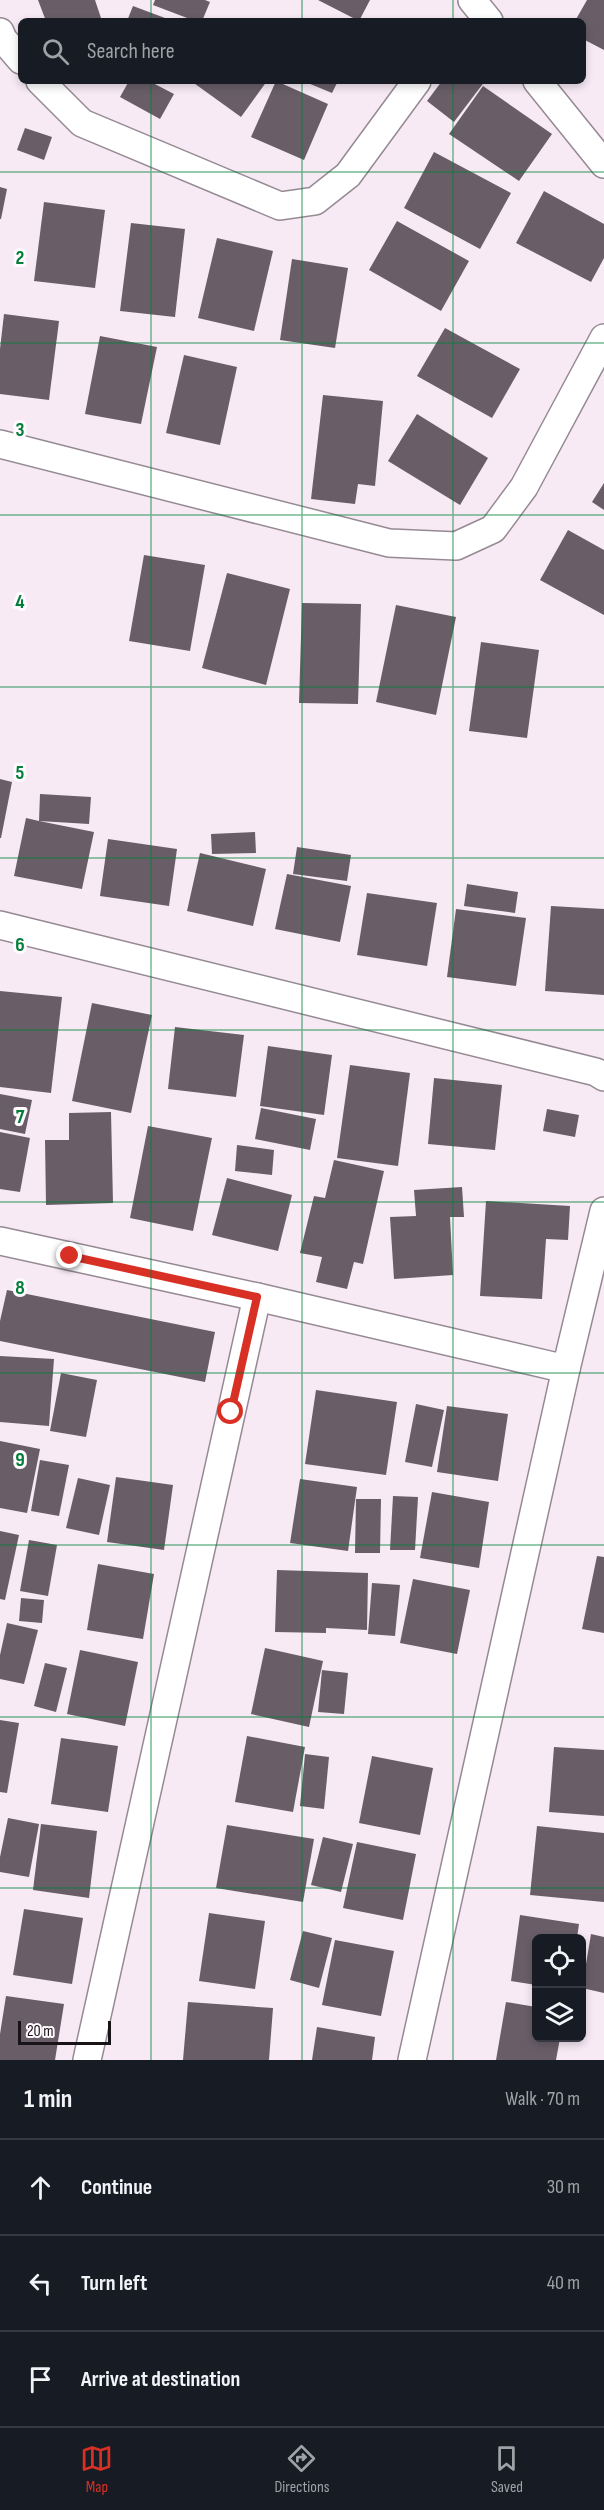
<!DOCTYPE html>
<meta charset="utf-8">
<style>
body{margin:0;font-family:"Sofia Sans Condensed",sans-serif;background:#20242c;color:#f1f3f6}
.controls{position:absolute;right:18px;bottom:18px;display:grid;overflow:hidden;border-radius:9px;box-shadow:0 3px 9px #0003}
.controls button{width:54px;height:54px;display:grid;place-items:center;padding:0;border:0;border-bottom:2px solid #363941;background:#171b24;color:#f1f3f6;font:30px sans-serif}
.scale{position:absolute;left:18px;bottom:15px;width:93px;box-sizing:border-box;padding-left:6px;border:3px solid #171317;border-top:0;font-size:16px;line-height:21px;white-space:nowrap;color:#171317;-webkit-text-stroke:4px #fffafe;paint-order:stroke}
.stop{position:absolute;width:18px;height:18px;margin:-14px;border:4px solid #d93025;border-radius:50%;background:#fff}
.stop.end{background:#d93025;border-color:#fff;box-shadow:0 2px 6px #0008}
.list{margin:0;padding:0;list-style:none}
h2{display:flex;justify-content:space-between;align-items:center;height:78px;margin:0;padding:0 24px;font-size:26px}
h2 small{font-size:20px;font-weight:400;color:#9ea1a6}
.list li{display:grid;grid-template-columns:39px 1fr auto;gap:18px;align-items:center;box-sizing:border-box;height:96px;padding:0 24px;border-top:2px solid #363941}
.list b{display:block;font-size:22px;white-space:nowrap}
.list em{font-size:20px;font-style:normal;color:#9ea1a6}
.icon{flex:none;width:33px;height:33px;fill:none;stroke:currentColor;stroke-width:2;stroke-linecap:round;stroke-linejoin:round}
.map{position:relative;flex:none;width:604px;height:2060px;overflow:hidden}
.search{position:absolute;background:#171b24;box-shadow:0 3px 9px #0003;left:18px;right:18px;top:18px;height:66px;display:flex;align-items:center;gap:15px;box-sizing:border-box;padding:0 21px;border-radius:9px;color:#9ea1a6;font-size:22px}
.sheet{height:366px;background:#171b24}
nav{display:flex;justify-content:space-around;align-items:center;box-sizing:border-box;height:84px;border-top:2px solid #363941;background:#171b24;font-size:16px;color:#9ea1a6}
nav a{display:grid;justify-items:center;gap:3px}
nav .on{color:#d93025}
.map>svg:first-child{display:block}
.building{fill:#695e68}
.lines{fill:none;stroke-linecap:round;stroke-linejoin:round}
.street-casing{stroke:#958a94;stroke-width:30}
.street{stroke:#fff;stroke-width:27}
.route{stroke:#d93025;stroke-width:8}
.grid{fill:none;stroke:#017f38;stroke-width:1.5;stroke-opacity:0.55}
.grid-label{font-size:20px;text-anchor:middle;font-weight:bold;fill:#017f38;stroke:#fffafe;stroke-width:6;stroke-linejoin:round;paint-order:stroke}
</style>
<div class="map">
<svg width="604" height="2060" viewBox="0 0 604 2060">
<rect width="100%" height="100%" fill="#f7eaf5"/>
<!-- building -->
<g class="building">
<path d="M 38,0 L 95,0 L 102,21 L 46,21 Z"/>
<path d="M 155,0 L 205,0 L 210,2 L 202,21 L 195,21 L 153,5 Z"/>
<path d="M 318,0 L 370,0 L 359,21 Z"/>
<path d="M 587,0 L 604,0 L 604,50 L 583,39 L 583,21 L 575,21 Z"/>
<path d="M 133,6 L 173,21 L 127,21 Z"/>
<path d="M 129,81 L 149,81 L 174,94 L 160,119 L 120,97 Z"/>
<path d="M 191,81 L 267,81 L 241,117 Z"/>
<path d="M 276,81 L 328,104 L 304,160 L 251,137 Z"/>
<path d="M 303,81 L 338,81 L 332,93 Z"/>
<path d="M 442,81 L 485,81 L 454,122 L 427,101 Z"/>
<path d="M 483,86 L 552,134 L 519,181 L 449,134 Z"/>
<path d="M 25,128 L 52,137 L 44,160 L 17,150 Z"/>
<path d="M 434,152 L 511,193 L 480,249 L 404,208 Z"/>
<path d="M 0,187 L 7,189 L 1,219 L 0,219 Z"/>
<path d="M 544,191 L 604,224 L 604,258 L 591,282 L 516,243 Z"/>
<path d="M 44,202 L 105,210 L 95,288 L 34,281 Z"/>
<path d="M 397,221 L 469,261 L 441,311 L 369,270 Z"/>
<path d="M 131,223 L 185,229 L 175,317 L 120,311 Z"/>
<path d="M 217,238 L 273,251 L 254,331 L 198,318 Z"/>
<path d="M 292,259 L 348,268 L 335,348 L 280,340 Z"/>
<path d="M 4,314 L 59,321 L 49,400 L 0,394 L 0,349 Z"/>
<path d="M 445,328 L 520,369 L 492,418 L 417,376 Z"/>
<path d="M 100,336 L 157,347 L 141,424 L 85,414 Z"/>
<path d="M 184,355 L 237,367 L 220,445 L 166,433 Z"/>
<path d="M 323,395 L 383,401 L 375,486 L 358,484 L 355,504 L 311,499 Z"/>
<path d="M 417,414 L 488,458 L 460,505 L 388,461 Z"/>
<path d="M 604,483 L 604,510 L 592,502 Z"/>
<path d="M 568,530 L 604,550 L 604,615 L 540,580 Z"/>
<path d="M 144,555 L 205,565 L 190,651 L 129,641 Z"/>
<path d="M 227,573 L 290,589 L 266,685 L 202,668 Z"/>
<path d="M 302,603 L 361,604 L 358,704 L 299,703 Z"/>
<path d="M 396,605 L 456,617 L 436,715 L 376,702 Z"/>
<path d="M 481,642 L 539,650 L 527,738 L 469,731 Z"/>
<path d="M 0,779 L 12,782 L 1,838 L 0,838 Z"/>
<path d="M 40,794 L 91,797 L 89,824 L 39,821 L 94,832 L 82,889 L 14,876 L 26,818 L 39,821 Z"/>
<path d="M 255,832 L 256,853 L 212,854 L 211,834 Z"/>
<path d="M 108,839 L 177,849 L 169,906 L 100,896 Z"/>
<path d="M 297,847 L 351,855 L 347,881 L 293,874 Z"/>
<path d="M 200,853 L 266,869 L 253,926 L 187,911 Z"/>
<path d="M 287,874 L 351,886 L 340,942 L 275,929 Z"/>
<path d="M 467,884 L 518,892 L 515,913 L 464,906 Z"/>
<path d="M 367,893 L 437,903 L 427,966 L 357,955 Z"/>
<path d="M 551,906 L 604,909 L 604,995 L 545,991 Z"/>
<path d="M 456,909 L 526,918 L 516,986 L 447,977 Z"/>
<path d="M 0,991 L 62,997 L 51,1093 L 0,1087 Z"/>
<path d="M 92,1003 L 152,1015 L 131,1113 L 72,1101 Z"/>
<path d="M 175,1027 L 244,1035 L 236,1097 L 168,1089 Z"/>
<path d="M 268,1046 L 332,1055 L 324,1115 L 260,1106 Z"/>
<path d="M 350,1065 L 410,1073 L 398,1166 L 337,1158 Z"/>
<path d="M 434,1078 L 502,1085 L 495,1150 L 428,1144 Z"/>
<path d="M 0,1094 L 32,1100 L 25,1134 L 0,1129 Z"/>
<path d="M 261,1108 L 316,1119 L 310,1150 L 255,1139 Z"/>
<path d="M 547,1109 L 579,1115 L 575,1137 L 543,1131 Z"/>
<path d="M 111,1112 L 113,1203 L 46,1205 L 45,1140 L 69,1140 L 69,1113 Z"/>
<path d="M 148,1126 L 212,1138 L 193,1231 L 130,1218 Z"/>
<path d="M 0,1132 L 30,1138 L 20,1192 L 0,1189 Z"/>
<path d="M 237,1145 L 274,1150 L 272,1175 L 235,1171 Z"/>
<path d="M 334,1160 L 384,1171 L 363,1264 L 354,1262 L 347,1289 L 316,1282 L 322,1257 L 300,1253 L 314,1196 L 325,1198 Z"/>
<path d="M 227,1178 L 292,1195 L 278,1251 L 212,1235 Z"/>
<path d="M 462,1187 L 464,1217 L 450,1217 L 453,1275 L 394,1279 L 390,1217 L 416,1216 L 414,1190 Z"/>
<path d="M 486,1201 L 570,1206 L 568,1240 L 546,1239 L 542,1299 L 480,1296 Z"/>
<path d="M 7,1290 L 215,1332 L 205,1382 L 0,1341 L 0,1321 Z"/>
<path d="M 0,1356 L 54,1359 L 49,1426 L 0,1422 Z"/>
<path d="M 61,1373 L 97,1380 L 86,1437 L 50,1431 Z"/>
<path d="M 316,1390 L 397,1402 L 386,1475 L 305,1464 Z"/>
<path d="M 416,1404 L 444,1410 L 432,1467 L 405,1462 Z"/>
<path d="M 447,1406 L 508,1414 L 498,1481 L 437,1472 Z"/>
<path d="M 0,1441 L 40,1449 L 27,1513 L 0,1508 Z"/>
<path d="M 40,1460 L 69,1465 L 59,1516 L 31,1511 Z"/>
<path d="M 116,1477 L 173,1485 L 164,1550 L 107,1542 Z"/>
<path d="M 78,1478 L 110,1485 L 99,1535 L 66,1528 Z"/>
<path d="M 300,1479 L 357,1487 L 348,1551 L 290,1543 Z"/>
<path d="M 432,1492 L 489,1502 L 479,1568 L 420,1558 Z"/>
<path d="M 393,1496 L 418,1497 L 415,1550 L 390,1550 Z"/>
<path d="M 356,1499 L 381,1499 L 380,1553 L 355,1553 Z"/>
<path d="M 0,1531 L 19,1535 L 5,1600 L 0,1599 Z"/>
<path d="M 29,1540 L 57,1545 L 48,1596 L 20,1591 Z"/>
<path d="M 597,1556 L 604,1557 L 604,1633 L 582,1629 Z"/>
<path d="M 98,1564 L 154,1574 L 143,1639 L 87,1630 Z"/>
<path d="M 277,1570 L 368,1573 L 367,1630 L 326,1628 L 326,1633 L 275,1632 Z"/>
<path d="M 413,1579 L 470,1590 L 457,1654 L 400,1643 Z"/>
<path d="M 372,1583 L 400,1585 L 395,1636 L 368,1634 Z"/>
<path d="M 21,1598 L 44,1600 L 42,1623 L 19,1621 Z"/>
<path d="M 7,1623 L 38,1630 L 24,1684 L 0,1679 L 0,1655 Z"/>
<path d="M 265,1648 L 323,1661 L 309,1727 L 251,1714 Z"/>
<path d="M 80,1650 L 138,1662 L 125,1726 L 67,1714 Z"/>
<path d="M 45,1663 L 67,1668 L 56,1712 L 34,1706 Z"/>
<path d="M 322,1670 L 348,1673 L 344,1714 L 318,1712 Z"/>
<path d="M 0,1720 L 19,1723 L 7,1793 L 0,1792 Z"/>
<path d="M 247,1736 L 305,1747 L 293,1812 L 235,1802 Z"/>
<path d="M 61,1738 L 118,1746 L 108,1812 L 51,1804 Z"/>
<path d="M 554,1747 L 604,1750 L 604,1816 L 549,1812 Z"/>
<path d="M 305,1754 L 329,1757 L 324,1809 L 300,1806 Z"/>
<path d="M 372,1756 L 433,1768 L 420,1835 L 359,1823 Z"/>
<path d="M 8,1818 L 39,1824 L 29,1877 L 0,1872 L 0,1857 Z"/>
<path d="M 41,1824 L 97,1831 L 89,1898 L 33,1890 Z"/>
<path d="M 227,1825 L 314,1839 L 303,1902 L 216,1888 Z"/>
<path d="M 537,1826 L 604,1833 L 604,1902 L 530,1895 Z"/>
<path d="M 323,1837 L 353,1844 L 341,1892 L 311,1885 Z"/>
<path d="M 357,1842 L 416,1854 L 403,1920 L 343,1908 Z"/>
<path d="M 24,1909 L 83,1918 L 72,1984 L 13,1975 Z"/>
<path d="M 209,1913 L 265,1921 L 255,1989 L 199,1981 Z"/>
<path d="M 520,1915 L 579,1924 L 577,1938 L 536,1938 L 536,1985 L 511,1981 Z"/>
<path d="M 303,1931 L 332,1938 L 319,1988 L 290,1980 Z"/>
<path d="M 591,1934 L 604,1937 L 604,1993 L 582,1988 Z"/>
<path d="M 335,1940 L 394,1951 L 381,2016 L 322,2005 Z"/>
<path d="M 6,1996 L 64,2004 L 55,2060 L 0,2060 L 0,2034 Z"/>
<path d="M 188,2002 L 273,2008 L 269,2060 L 183,2060 Z"/>
<path d="M 506,2002 L 536,2007 L 536,2038 L 560,2038 L 556,2060 L 496,2060 Z"/>
<path d="M 317,2027 L 375,2037 L 372,2060 L 312,2060 Z"/>
</g>
<g class="lines">
<!-- street casing -->
<g class="street-casing">
<g id="street">
<path d="M 472,0 L 489,21"/>
<path d="M 0,32 L 3,39 L 21,60"/>
<path d="M 40,81 L 82,123 L 280,206 L 315,201 L 348,175 L 417,81"/>
<path d="M 537,81 L 604,164"/>
<path d="M 0,444 L 389,543 L 456,546 L 493,529 L 524,487 L 604,338"/>
<path d="M 0,925 L 596,1072 L 604,1077"/>
<path d="M 0,1241 L 257,1297 L 566,1369"/>
<path d="M 87,2060 L 257,1297"/>
<path d="M 412,2060 L 566,1369 L 604,1211"/>
</g>
</g>
<!-- street -->
<use href="#street" class="street"/>
</g>
<g class="lines">
<!-- route -->
<path class="route" d="M 70,1256 L 257,1297 L 231,1412"/>
</g>
<!-- grid -->
<path class="grid" d="M 151,0 L 151,21M 302,0 L 302,21M 453,0 L 453,21M 151,81 L 151,2060M 302,81 L 302,2060M 453,81 L 453,2060M 0,172 L 604,172M 0,343 L 604,343M 0,515 L 604,515M 0,687 L 604,687M 0,858 L 604,858M 0,1030 L 604,1030M 0,1202 L 604,1202M 0,1373 L 604,1373M 0,1545 L 604,1545M 0,1717 L 604,1717M 0,1888 L 604,1888"/>
<g class="grid-label">
<text x="20" y="264">2</text>
<text x="20" y="436">3</text>
<text x="20" y="608">4</text>
<text x="20" y="779">5</text>
<text x="20" y="951">6</text>
<text x="20" y="1123">7</text>
<text x="20" y="1294">8</text>
<text x="20" y="1466">9</text>
</g>
</svg>
<div class="controls">
<button><svg class="icon" aria-label="locate" viewBox="0 0 24 24"><circle cx="12" cy="12" r="6"/><path d="M12 2v4M12 18v4M2 12h4M18 12h4"/></svg></button>
<button><svg class="icon" aria-label="layers" viewBox="0 0 24 24"><path d="M12 4l9 5-9 5-9-5zM3 14l9 5 9-5"/></svg></button>
</div>
<div class="scale">20 m</div>
<div class="stop" style="left:231px;top:1412px"></div>
<div class="stop end" style="left:70px;top:1256px"></div>
<div class="search"><svg class="icon" aria-label="search" viewBox="0 0 24 24"><circle cx="10" cy="10" r="6"/><path d="M15 15l6 6"/></svg>Search here</div>
</div>
<section class="sheet">
<h2>1 min<small>Walk · 70 m</small></h2>
<ul class="list">
<li><svg class="icon" aria-label="ahead" viewBox="0 0 24 24"><path d="M12 20V5M6 11l6-6 6 6"/></svg><div><b>Continue</b></div><em>30 m</em></li>
<li><svg class="icon" aria-label="left" viewBox="0 0 24 24"><path d="M17 20v-9H6M10 6l-5 5 5 5"/></svg><div><b>Turn left</b></div><em>40 m</em></li>
<li><svg class="icon" aria-label="arrive" viewBox="0 0 24 24"><path d="M6 21V4h12l-3 4 3 4H6"/></svg><div><b>Arrive at destination</b></div></li>
</ul>
</section>
<nav>
<a class="on"><svg class="icon" aria-label="map" viewBox="0 0 24 24"><path d="M3 6l6-2 6 2 6-2v14l-6 2-6-2-6 2zM9 4v14M15 6v14"/></svg>Map</a>
<a><svg class="icon" aria-label="directions" viewBox="0 0 24 24"><path d="M12 3l9 9-9 9-9-9zM9 14v-3h6M13 9l2 2-2 2"/></svg>Directions</a>
<a><svg class="icon" aria-label="saved" viewBox="0 0 24 24"><path d="M7 4h10v16l-5-4-5 4z"/></svg>Saved</a>
</nav>
